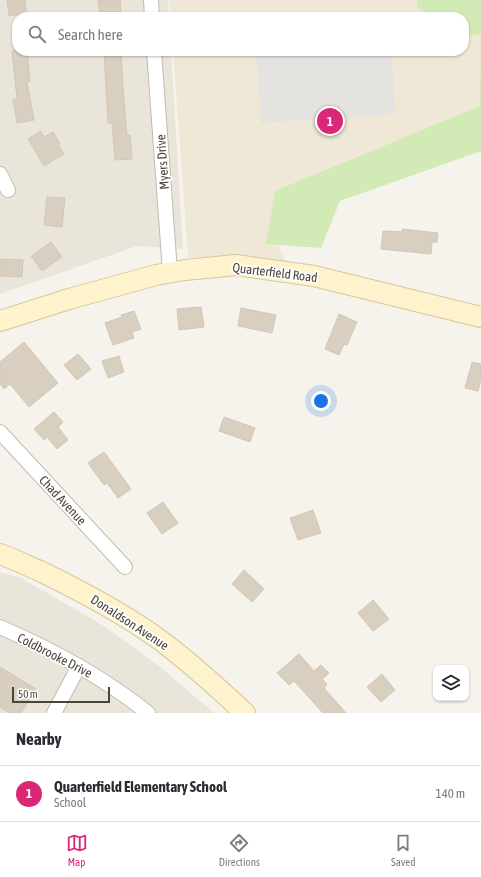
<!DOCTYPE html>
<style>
body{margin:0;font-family:"Asap Condensed",sans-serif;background:#f7f7f7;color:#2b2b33}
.controls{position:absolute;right:12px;bottom:12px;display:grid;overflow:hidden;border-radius:8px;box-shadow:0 1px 3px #0004}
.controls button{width:36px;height:36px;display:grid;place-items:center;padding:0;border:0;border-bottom:1px solid #e1e1e2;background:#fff;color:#2b2b33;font:20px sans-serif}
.scale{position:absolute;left:12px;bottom:10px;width:98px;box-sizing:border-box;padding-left:4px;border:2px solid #4b4439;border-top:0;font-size:11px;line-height:14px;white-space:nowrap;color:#4b4439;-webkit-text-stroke:3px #fff;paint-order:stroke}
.you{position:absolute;left:321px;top:401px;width:14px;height:14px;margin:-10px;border:3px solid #fff;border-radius:50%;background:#1a73e8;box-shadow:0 0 0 6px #1a73e833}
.badge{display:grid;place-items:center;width:26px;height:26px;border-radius:50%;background:#db2777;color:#fff;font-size:13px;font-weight:700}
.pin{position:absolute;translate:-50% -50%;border:2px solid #fff;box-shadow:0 1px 4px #0006}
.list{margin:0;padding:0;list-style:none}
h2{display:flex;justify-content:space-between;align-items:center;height:52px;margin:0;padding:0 16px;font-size:17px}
h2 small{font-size:13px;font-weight:400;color:#7c7c81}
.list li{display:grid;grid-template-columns:26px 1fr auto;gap:12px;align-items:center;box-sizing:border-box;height:56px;padding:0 16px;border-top:1px solid #e1e1e2}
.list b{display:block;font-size:15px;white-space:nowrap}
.list p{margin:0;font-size:13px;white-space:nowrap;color:#7c7c81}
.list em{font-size:13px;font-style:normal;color:#7c7c81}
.icon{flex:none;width:22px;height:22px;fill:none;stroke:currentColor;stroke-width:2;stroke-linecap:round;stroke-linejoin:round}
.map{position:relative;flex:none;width:481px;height:713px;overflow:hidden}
.search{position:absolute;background:#fff;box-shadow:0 1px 3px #0004;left:12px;right:12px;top:12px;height:44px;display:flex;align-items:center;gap:10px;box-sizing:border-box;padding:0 14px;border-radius:16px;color:#7c7c81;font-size:15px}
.sheet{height:108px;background:#fff}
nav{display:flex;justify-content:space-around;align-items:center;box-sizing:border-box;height:56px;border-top:1px solid #e1e1e2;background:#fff;font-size:11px;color:#7c7c81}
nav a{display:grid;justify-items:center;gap:2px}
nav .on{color:#db2777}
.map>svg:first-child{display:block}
.residential{fill:#eae5da}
.education{fill:#efe8d6}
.green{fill:#d2eab5}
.parking{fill:#e5e3e0}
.building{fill:#d8cfc1;stroke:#d3c7b4}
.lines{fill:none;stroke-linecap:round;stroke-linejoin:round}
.street-casing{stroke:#c2bbae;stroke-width:16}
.secondary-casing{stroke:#d6c79b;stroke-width:22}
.street{stroke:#fff;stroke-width:14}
.secondary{stroke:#fff3cd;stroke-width:20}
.labels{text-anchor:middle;stroke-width:3.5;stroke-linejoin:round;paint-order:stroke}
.street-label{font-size:13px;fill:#4b4439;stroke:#fff}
</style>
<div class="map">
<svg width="481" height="713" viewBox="0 0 481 713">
<rect width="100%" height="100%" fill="#f6f3ec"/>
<!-- residential -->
<g class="residential">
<path d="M 0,0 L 168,0 L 169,17 L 17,17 L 17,51 L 171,51 L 183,249 L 137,246 L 0,294 Z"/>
<path d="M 0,572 L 21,578 L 101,624 L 159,666 L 214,713 L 0,713 Z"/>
</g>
<!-- education -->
<path class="education" d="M 169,0 L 481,0 L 481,146 L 270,225 L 285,261 L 188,257 L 173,51 L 464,51 L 464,17 L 171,17 Z"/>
<!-- green -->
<path class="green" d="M 417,0 L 481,0 L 481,151 L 340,201 L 321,248 L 266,244 L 275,191 L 480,106 L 481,34 L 464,37 L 464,17 L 429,17 L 417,6 Z"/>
<!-- parking -->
<path class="parking" d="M 256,51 L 391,51 L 396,114 L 261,123 Z"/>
<!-- building -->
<g class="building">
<path d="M 7,0 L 25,0 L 27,14 L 9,16 Z"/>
<path d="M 98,0 L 120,0 L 121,15 L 100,17 Z"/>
<path d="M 12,51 L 27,51 L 30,81 L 27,82 L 34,120 L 17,123 L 13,100 L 17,99 Z"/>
<path d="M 104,51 L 121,51 L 123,88 L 127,135 L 130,135 L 132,159 L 115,160 L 112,123 L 108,123 Z"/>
<path d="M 41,131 L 44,137 L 53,132 L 60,144 L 58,145 L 64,154 L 44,166 L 28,139 Z"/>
<path d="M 47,197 L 65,198 L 62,227 L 44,225 Z"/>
<path d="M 402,229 L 438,233 L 437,242 L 432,242 L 431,254 L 381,249 L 383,231 L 402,232 Z"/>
<path d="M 51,242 L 62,257 L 42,271 L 31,256 Z"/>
<path d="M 0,259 L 23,260 L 22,277 L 0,276 Z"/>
<path d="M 201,307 L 204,327 L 179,330 L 177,309 Z"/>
<path d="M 241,308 L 276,315 L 272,333 L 238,326 Z"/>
<path d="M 134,311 L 141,329 L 132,332 L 134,338 L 113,345 L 105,323 L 122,317 L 121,315 Z"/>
<path d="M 339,314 L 357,322 L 347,345 L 344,344 L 339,355 L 325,349 Z"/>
<path d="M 24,342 L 58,383 L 29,407 L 10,384 L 4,389 L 0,384 L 0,362 Z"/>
<path d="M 78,354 L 91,369 L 77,380 L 64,365 Z"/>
<path d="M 119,356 L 124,372 L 108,378 L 102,361 Z"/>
<path d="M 472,362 L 481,364 L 481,379 L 478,391 L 465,388 Z"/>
<path d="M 54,412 L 63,422 L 58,427 L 68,440 L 57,449 L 47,437 L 44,440 L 34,429 Z"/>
<path d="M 224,417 L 255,428 L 250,442 L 219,431 Z"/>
<path d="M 104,452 L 131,489 L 118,498 L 107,483 L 104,485 L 88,463 Z"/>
<path d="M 163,502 L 178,523 L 162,534 L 147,513 Z"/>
<path d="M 313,510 L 321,533 L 298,540 L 290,518 Z"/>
<path d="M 244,570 L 264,589 L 252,602 L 232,584 Z"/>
<path d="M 373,600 L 389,619 L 373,631 L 358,613 Z"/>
<path d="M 299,654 L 314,671 L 321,665 L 329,673 L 322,679 L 327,684 L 324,688 L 346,713 L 323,713 L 294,681 L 289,685 L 277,673 Z"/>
<path d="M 0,667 L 36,689 L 21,713 L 9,713 L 0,707 Z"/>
<path d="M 382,674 L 395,690 L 381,702 L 367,687 Z"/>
</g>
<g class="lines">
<!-- street casing -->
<g class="street-casing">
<g id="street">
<path d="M 151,0 L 152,17"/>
<path d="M 154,51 L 170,272"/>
<path d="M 0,174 L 8,190"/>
<path d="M 0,432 L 125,567"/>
<path d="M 0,627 C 53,650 103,677 148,713"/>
<path d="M 54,713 L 79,666"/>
</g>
</g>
<!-- secondary casing -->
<g class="secondary-casing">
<g id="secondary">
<path d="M 0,321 L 69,299 L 156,275 L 185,270 L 236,265 L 314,276 L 481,317"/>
<path d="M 0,554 C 14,559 28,566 42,572 C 83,592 123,613 160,640 C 190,662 218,688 245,713"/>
</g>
</g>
<!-- street -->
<use href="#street" class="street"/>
<!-- secondary -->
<use href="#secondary" class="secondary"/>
</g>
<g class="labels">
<!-- street labels -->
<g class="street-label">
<text transform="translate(162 162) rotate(-94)" y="5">Myers Drive</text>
<text transform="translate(275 272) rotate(7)" y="5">Quarterfield Road</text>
<text transform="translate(63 500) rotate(47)" y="5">Chad Avenue</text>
<text transform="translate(130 622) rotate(33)" y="5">Donaldson Avenue</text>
<text transform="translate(55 655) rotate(27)" y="5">Coldbrooke Drive</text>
</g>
</g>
</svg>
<div class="controls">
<button><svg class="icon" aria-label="layers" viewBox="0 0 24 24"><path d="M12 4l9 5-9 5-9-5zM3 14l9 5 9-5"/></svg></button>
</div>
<div class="scale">50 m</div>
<div class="you"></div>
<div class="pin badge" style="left:330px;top:121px">1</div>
<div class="search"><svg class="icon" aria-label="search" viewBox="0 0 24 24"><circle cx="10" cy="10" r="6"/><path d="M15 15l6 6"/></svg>Search here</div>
</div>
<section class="sheet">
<h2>Nearby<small></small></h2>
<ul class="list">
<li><span class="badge">1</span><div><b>Quarterfield Elementary School</b><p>School</p></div><em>140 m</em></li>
</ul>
</section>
<nav>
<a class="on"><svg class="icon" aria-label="map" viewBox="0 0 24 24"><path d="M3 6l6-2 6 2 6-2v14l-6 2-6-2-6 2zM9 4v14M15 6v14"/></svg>Map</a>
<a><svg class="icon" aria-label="directions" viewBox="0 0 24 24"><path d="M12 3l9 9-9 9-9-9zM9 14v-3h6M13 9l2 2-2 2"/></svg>Directions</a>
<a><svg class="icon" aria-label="saved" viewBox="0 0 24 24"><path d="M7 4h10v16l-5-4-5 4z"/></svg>Saved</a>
</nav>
